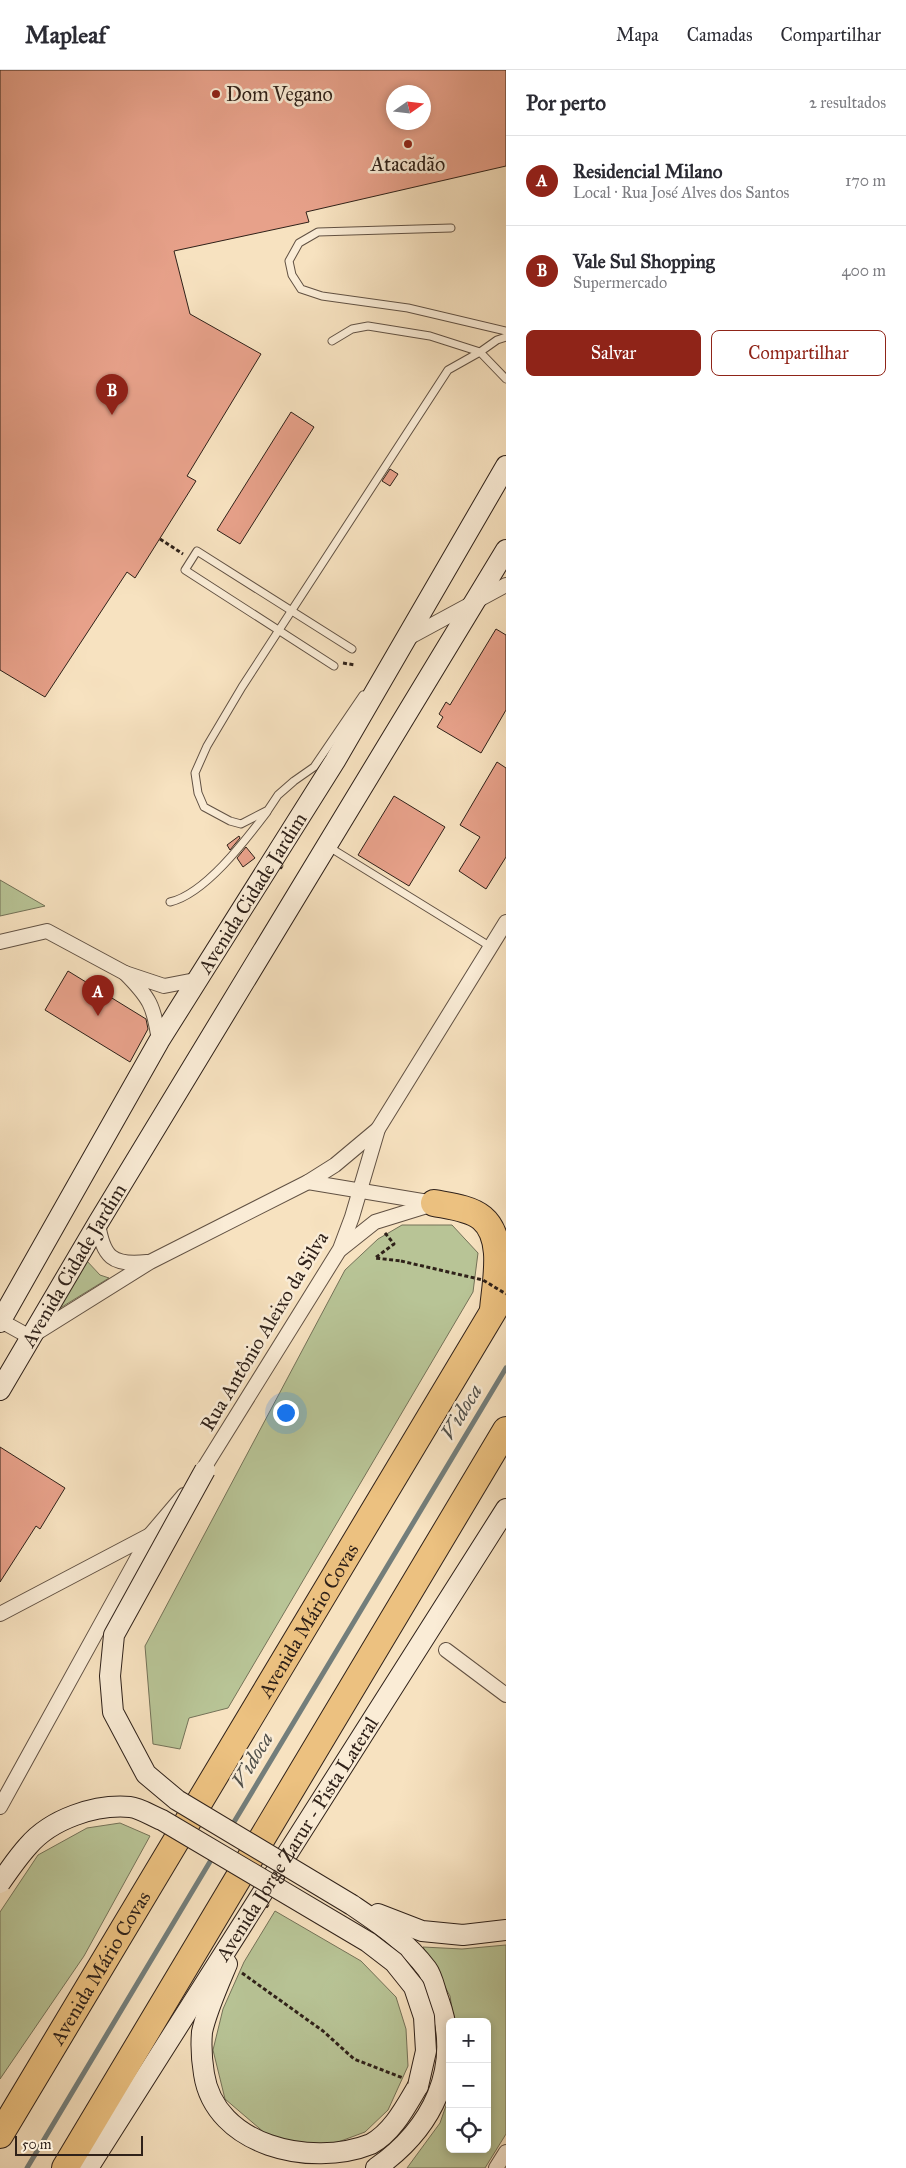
<!DOCTYPE html>
<html lang="pt">
<meta charset="utf-8">
<style>
body{margin:0;font-family:"IM FELL Great Primer",serif;background:#f2f2f3;color:#2b2b33}
.controls{position:absolute;right:15px;bottom:15px;display:grid;overflow:hidden;border-radius:8px;box-shadow:0 2px 8px #0003}
.controls button{width:45px;height:45px;display:grid;place-items:center;padding:0;border:0;border-bottom:1px solid #e1e1e2;background:#fff;color:#2b2b33;font:25px sans-serif}
.compass{position:absolute;left:386px;top:15px;width:45px;height:45px;border-radius:50%;background:#fff;box-shadow:0 2px 8px #0003;rotate:76deg}
.scale{position:absolute;left:15px;bottom:12px;width:128px;box-sizing:border-box;padding-left:5px;border:2px solid #2f2119;border-top:0;font-size:14px;line-height:18px;white-space:nowrap;color:#2f2119;-webkit-text-stroke:4px #faecd6;paint-order:stroke}
.you{position:absolute;left:285px;top:1342px;width:18px;height:18px;margin:-12px;border:4px solid #fff;border-radius:50%;background:#1a73e8;box-shadow:0 0 0 8px #1a73e833}
.badge{display:grid;place-items:center;width:32px;height:32px;border-radius:50%;background:#8f2418;color:#fff;font-size:16px;font-weight:700}
.pin{position:absolute;translate:-50% -41px;filter:drop-shadow(0 1px 2px #0008)}
.pin::after{content:'';position:absolute;top:26px;width:18px;height:15px;background:inherit;clip-path:polygon(0 0,100% 0,50% 100%)}
.list{margin:0;padding:0;list-style:none}
h2{display:flex;justify-content:space-between;align-items:center;height:65px;margin:0;padding:0 20px;font-size:21px}
h2 small{font-size:16px;font-weight:400;color:#7c7c81}
.list li{display:grid;grid-template-columns:32px 1fr auto;gap:15px;align-items:center;box-sizing:border-box;height:90px;padding:0 20px;border-top:1px solid #e1e1e2}
.list b{display:block;font-size:19px;white-space:nowrap}
.list p{margin:0;font-size:16px;white-space:nowrap;color:#7c7c81}
.list em{font-size:16px;font-style:normal;color:#7c7c81}
.actions{display:flex;gap:10px;padding:15px 20px}
.actions a{flex:1;padding:11px 0;border:1px solid #8f2418;border-radius:8px;text-align:center;font-size:18px;color:#8f2418}
.actions .main{background:#8f2418;color:#fff}
.icon{flex:none;width:28px;height:28px;fill:none;stroke:currentColor;stroke-width:2;stroke-linecap:round;stroke-linejoin:round}
.map{position:relative;flex:none;width:506px;height:2098px;overflow:hidden}
header{display:flex;align-items:center;gap:30px;box-sizing:border-box;height:70px;padding:0 25px;background:#fff;border-bottom:1px solid #e1e1e2}
header strong{font-size:24px}
nav{display:flex;gap:28px;margin-inline-start:auto;font-size:18px}
main{display:flex}
aside{flex:1;background:#fff}
.map>svg:first-child{display:block}
.green{fill:#b8c496;stroke:#747258}
.lines{fill:none;stroke-linecap:round;stroke-linejoin:round}
.stream{stroke:#737e7b;stroke-width:5}
.building{fill:#e7a18a;stroke:#2f2119;fill-rule:evenodd}
.lane-casing{stroke:#615143;stroke-width:9}
.street-casing{stroke:#615143;stroke-width:16}
.secondary-casing{stroke:#2f2119;stroke-width:22}
.highway-casing{stroke:#2f2119;stroke-width:28}
.path{stroke:#2f2119;stroke-width:3;stroke-dasharray:4 2.5;stroke-linecap:butt}
.lane{stroke:#faecd6;stroke-width:7}
.street{stroke:#faecd6;stroke-width:14}
.secondary{stroke:#faecd6;stroke-width:20}
.highway{stroke:#ecc180;stroke-width:26}
.secondary-bridge-casing{stroke:#2f2119;stroke-width:22;stroke-linecap:butt}
.path-bridge{stroke:#2f2119;stroke-width:3;stroke-dasharray:4 2.5;stroke-linecap:butt}
.secondary-bridge{stroke:#faecd6;stroke-width:20}
.poi-dot{fill:#8f2418;stroke:#faecd6;stroke-width:2}
.labels{text-anchor:middle;stroke-width:5;stroke-linejoin:round;paint-order:stroke}
.poi-label{font-size:20px;fill:#2f2119;stroke:#faecd6;text-anchor:start}
.street-label{font-size:20px;fill:#2f2119;stroke:#faecd6}
.water-label{font-size:21px;font-style:italic;fill:#51504a;stroke:#faecd6}
</style>
<header>
<strong>Mapleaf</strong>
<nav><a>Mapa</a><a>Camadas</a><a>Compartilhar</a></nav>
</header>
<main>
<div class="map">
<svg width="506" height="2098" viewBox="0 0 506 2098">
<rect width="100%" height="100%" fill="#f7e2c0"/>
<filter id="stains"><feTurbulence type="fractalNoise" baseFrequency=".004" numOctaves="4"/><feColorMatrix values="0 0 0 0 .2 0 0 0 0 .09 0 0 0 0 .02 0 0 0 .5 -.17"/></filter>
<radialGradient id="worn" r=".72"><stop offset=".6" stop-color="#630" stop-opacity="0"/><stop offset="1" stop-color="#630" stop-opacity=".3"/></radialGradient>
<!-- green -->
<g class="green">
<path d="M 0,810 L 45,836 L 0,846 Z"/>
<path d="M 402,1155 L 452,1155 L 478,1183 L 473,1222 L 228,1638 L 189,1648 L 180,1679 L 153,1674 L 145,1576 L 345,1200 L 378,1169 Z"/>
<path d="M 86,1190 L 100,1205 L 109,1208 L 52,1243 Z"/>
<path d="M 120,1753 L 150,1766 L 84,1886 L 0,2009 L 0,1842 L 38,1785 L 87,1758 Z"/>
<path d="M 275,1841 L 361,1891 L 396,1927 L 406,1959 L 408,1996 L 388,2040 L 365,2062 L 322,2078 L 273,2070 L 225,2029 L 213,1980 L 223,1939 L 244,1892 Z"/>
<path d="M 506,1875 L 506,2064 L 485,2098 L 407,2098 L 440,2053 L 450,2024 L 450,2079 L 487,2079 L 487,1952 L 454,1952 L 450,1926 L 423,1877 L 462,1879 Z"/>
</g>
<g class="lines">
<!-- stream -->
<g class="stream">
<path d="M 231,1757 L 506,1298"/>
<path d="M 27,2098 L 214,1785"/>
</g>
</g>
<!-- building -->
<g class="building">
<path d="M 0,0 L 506,0 L 506,96 L 306,142 L 309,152 L 174,181 L 190,244 L 261,284 L 187,406 L 196,411 L 135,508 L 127,502 L 45,627 L 0,600 ZM 394,22 L 424,22 L 424,52 L 394,52 Z"/>
<path d="M 291,342 L 314,357 L 240,474 L 217,460 Z"/>
<path d="M 390,399 L 398,404 L 390,416 L 382,411 Z"/>
<path d="M 496,559 L 506,565 L 506,640 L 481,683 L 437,657 L 443,647 L 439,644 L 446,632 L 450,635 Z"/>
<path d="M 497,692 L 506,698 L 506,787 L 486,819 L 459,801 L 480,767 L 460,755 Z"/>
<path d="M 394,726 L 445,757 L 409,816 L 358,785 Z"/>
<path d="M 239,766 L 240,768 L 230,780 L 227,775 Z"/>
<path d="M 246,777 L 255,788 L 243,797 L 237,788 Z"/>
<path d="M 68,901 L 146,949 L 148,959 L 130,992 L 45,940 Z"/>
<path d="M 0,1377 L 65,1418 L 40,1459 L 36,1456 L 0,1512 Z"/>
</g>
<g class="lines">
<!-- lane casing -->
<g class="lane-casing">
<g id="lane">
<path d="M 451,158 L 318,162 L 299,173 L 289,191 L 292,205 L 301,219 L 322,226 L 408,238 L 506,261"/>
<path d="M 332,271 L 352,259 L 368,256 L 430,266 L 480,282 L 497,270 L 506,267"/>
<path d="M 334,596 L 185,500 L 197,481 L 352,579"/>
<path d="M 363,625 L 314,697 L 294,711 L 278,725 L 268,740 L 241,754 L 230,751 L 204,737 L 198,723 L 195,703 L 207,676 L 242,617 L 448,300 L 480,282 L 506,309"/>
<path d="M 329,777 L 491,877"/>
<path d="M 170,832 C 205,824 245,771 267,742"/>
</g>
</g>
<!-- street casing -->
<g class="street-casing">
<g id="street">
<path d="M 408,568 L 506,515"/>
<path d="M 0,872 L 47,861 L 125,903"/>
<path d="M 159,971 C 154,936 150,928 125,903 L 164,916 L 195,910"/>
<path d="M 308,1112 L 434,1133"/>
<path d="M 98,1153 C 103,1187 112,1196 147,1192"/>
<path d="M 341,1179 L 375,1152 L 430,1135"/>
<path d="M 1,1251 L 30,1267 L 150,1192 L 308,1112 L 335,1095 L 378,1059"/>
<path d="M 199,1406 L 340,1179 L 352,1147 L 378,1059 L 506,852"/>
<path d="M 0,1544 L 150,1465"/>
<path d="M 446,1580 L 506,1625"/>
<path d="M 0,1737 L 150,1465 L 184,1425"/>
<path d="M 496,2098 L 506,2082"/>
</g>
</g>
<!-- secondary casing -->
<g class="secondary-casing">
<g id="secondary">
<path id="s1" d="M 0,1252 L 159,971 L 335,691 L 506,396"/>
<path id="s2" d="M 0,1320 L 98,1153 L 506,480"/>
<path d="M 352,1835 C 380,1854 406,1871 427,1899 C 433,1907 435,1921 439,1931 C 463,1998 432,2059 376,2098"/>
<path d="M 378,1844 L 422,1861 L 463,1865 L 506,1860"/>
<path d="M 227,1894 C 219,1913 206,1942 202,1962 C 201,1974 202,1992 204,2004 C 215,2076 311,2098 371,2074 C 393,2062 406,2036 418,2016"/>
<path id="s3" d="M 88,2098 L 506,1439"/>
</g>
</g>
<!-- highway casing -->
<g class="highway-casing">
<g id="highway">
<path d="M 434,1133 C 449,1136 470,1138 482,1148 C 506,1168 495,1213 493,1240"/>
<path id="s4" d="M 0,2065 L 506,1220"/>
<path d="M 65,2098 L 506,1360"/>
</g>
</g>
<!-- path -->
<g class="path">
<path d="M 160,469 L 183,484"/>
<path d="M 343,593 L 355,595"/>
<path d="M 385,1163 L 394,1174 L 375,1188 L 401,1191"/>
<path d="M 242,1903 L 323,1961 L 354,1989 L 403,2008"/>
</g>
<!-- lane -->
<use href="#lane" class="lane"/>
<!-- street -->
<use href="#street" class="street"/>
<!-- secondary -->
<use href="#secondary" class="secondary"/>
<!-- highway -->
<use href="#highway" class="highway"/>
<!-- secondary-bridge casing -->
<g class="secondary-bridge-casing">
<g id="secondary-bridge">
<path d="M 205,1400 L 114,1565 L 110,1606 L 113,1642 L 146,1704 L 177,1730 L 352,1835"/>
<path d="M 0,1813 C 9,1800 18,1787 28,1776 C 51,1749 95,1734 130,1737 C 140,1738 152,1746 162,1750 L 368,1872 L 394,1892 L 414,1917 L 424,1947 L 426,1981 L 418,2016"/>
</g>
</g>
<!-- path-bridge -->
<path class="path-bridge" d="M 401,1191 L 483,1210 L 506,1224"/>
<!-- secondary-bridge -->
<use href="#secondary-bridge" class="secondary-bridge"/>
</g>
<!-- markers -->
<g class="poi-dot">
<circle cx="216" cy="24" r="5"/>
<circle cx="408" cy="74" r="5"/>
</g>
<g class="labels">
<!-- poi labels -->
<g class="poi-label">
<text x="226" y="31">Dom Vegano</text>
<text x="408" y="101" text-anchor="middle">Atacadão</text>
</g>
<!-- street labels -->
<g class="street-label">
<text dy="7" stroke="none"><textPath href="#s1" startOffset="498">Avenida Cidade Jardim</textPath></text>
<text dy="7" stroke="none"><textPath href="#s2" startOffset="145">Avenida Cidade Jardim</textPath></text>
<text transform="translate(264 1261) rotate(-59)" y="7">Rua Antônio Aleixo da Silva</text>
<text dy="7" stroke="none"><textPath href="#s4" startOffset="600">Avenida Mário Covas</textPath></text>
<text dy="7" stroke="none"><textPath href="#s3" startOffset="390">Avenida Jorge Zarur - Pista Lateral</textPath></text>
<text dy="7" stroke="none"><textPath href="#s4" startOffset="195">Avenida Mário Covas</textPath></text>
</g>
<!-- water labels -->
<g class="water-label">
<text transform="translate(461 1342) rotate(-59)" y="7">Vidoca</text>
<text transform="translate(252 1690) rotate(-59)" y="7">Vidoca</text>
</g>
</g>
<rect width="100%" height="100%" filter="url(#stains)"/>
<rect width="100%" height="100%" fill="url(#worn)"/>
</svg>
<div class="controls">
<button>+</button>
<button>−</button>
<button><svg class="icon" aria-label="locate" viewBox="0 0 24 24"><circle cx="12" cy="12" r="6"/><path d="M12 2v4M12 18v4M2 12h4M18 12h4"/></svg></button>
</div>
<svg class="compass" viewBox="-18 -18 36 36"><path d="M0-13l5 13h-10z" fill="#e53935"/><path d="M0 13l5-13h-10z" fill="#7c7c81"/></svg>
<div class="scale">50 m</div>
<div class="you"></div>
<div class="pin badge" style="left:98px;top:946px">A</div>
<div class="pin badge" style="left:112px;top:345px">B</div>
</div>
<aside>
<h2>Por perto<small>2 resultados</small></h2>
<ul class="list">
<li><span class="badge">A</span><div><b>Residencial Milano</b><p>Local · Rua José Alves dos Santos</p></div><em>170 m</em></li>
<li><span class="badge">B</span><div><b>Vale Sul Shopping</b><p>Supermercado</p></div><em>400 m</em></li>
</ul>
<div class="actions"><a class="main">Salvar</a><a>Compartilhar</a></div>
</aside>
</main>
